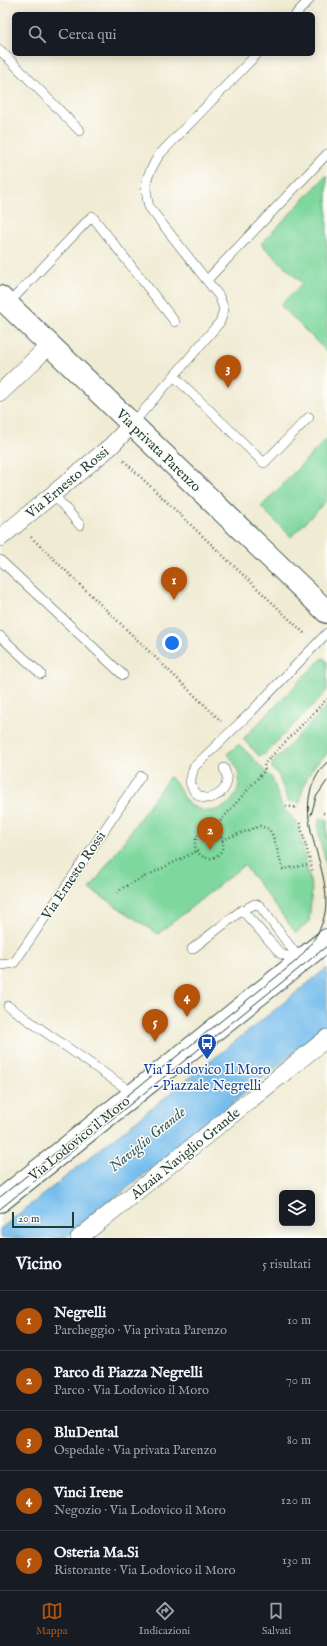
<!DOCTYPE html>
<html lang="it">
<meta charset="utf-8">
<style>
body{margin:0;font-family:"IM FELL English",serif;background:#20242c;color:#f1f3f6}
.controls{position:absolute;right:12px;bottom:12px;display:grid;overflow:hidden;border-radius:6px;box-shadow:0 2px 10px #0003}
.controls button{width:36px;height:36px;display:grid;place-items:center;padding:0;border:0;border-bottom:1px solid #363941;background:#171b24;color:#f1f3f6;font:20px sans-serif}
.scale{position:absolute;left:12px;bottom:10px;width:62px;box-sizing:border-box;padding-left:4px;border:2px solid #1f3d34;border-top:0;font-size:11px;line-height:14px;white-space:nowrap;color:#1f3d34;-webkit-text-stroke:3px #fdfcf7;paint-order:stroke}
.you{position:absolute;left:172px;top:643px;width:14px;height:14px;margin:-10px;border:3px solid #fff;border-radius:50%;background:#1a73e8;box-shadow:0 0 0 6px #1a73e833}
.badge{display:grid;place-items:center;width:26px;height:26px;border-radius:50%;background:#b45309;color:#fff;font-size:13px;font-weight:700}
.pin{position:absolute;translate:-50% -33px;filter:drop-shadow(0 1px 2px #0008)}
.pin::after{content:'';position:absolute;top:21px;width:14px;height:12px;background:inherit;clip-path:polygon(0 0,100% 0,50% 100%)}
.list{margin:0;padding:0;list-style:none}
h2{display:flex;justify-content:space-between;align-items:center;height:52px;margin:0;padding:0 16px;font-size:17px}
h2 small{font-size:13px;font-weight:400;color:#9ea1a6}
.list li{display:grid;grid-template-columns:26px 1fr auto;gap:12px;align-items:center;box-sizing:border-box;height:60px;padding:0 16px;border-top:1px solid #363941}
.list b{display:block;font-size:15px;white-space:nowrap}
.list p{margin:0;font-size:13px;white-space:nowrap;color:#9ea1a6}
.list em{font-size:13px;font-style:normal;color:#9ea1a6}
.icon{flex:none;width:22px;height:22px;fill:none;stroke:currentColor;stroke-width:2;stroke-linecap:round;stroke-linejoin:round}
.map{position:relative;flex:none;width:327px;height:1238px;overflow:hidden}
.search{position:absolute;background:#171b24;box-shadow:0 2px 10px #0003;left:12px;right:12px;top:12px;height:44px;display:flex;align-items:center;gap:10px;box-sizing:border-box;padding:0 14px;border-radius:6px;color:#9ea1a6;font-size:15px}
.sheet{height:352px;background:#171b24}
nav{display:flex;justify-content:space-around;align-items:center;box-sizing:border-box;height:56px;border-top:1px solid #363941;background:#171b24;font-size:11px;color:#9ea1a6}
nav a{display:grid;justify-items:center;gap:2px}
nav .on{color:#b45309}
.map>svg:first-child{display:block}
.green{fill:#7ed79d;stroke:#4e8a68}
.water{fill:#76bded;stroke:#4a7d90}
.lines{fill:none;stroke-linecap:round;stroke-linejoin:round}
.service-casing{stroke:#3e574c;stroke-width:10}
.minor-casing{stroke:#3e574c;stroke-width:18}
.tertiary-casing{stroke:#3e574c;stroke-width:24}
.path{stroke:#3e574c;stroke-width:2.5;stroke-dasharray:1 3;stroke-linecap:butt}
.service{stroke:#fff;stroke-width:9}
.minor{stroke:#fff;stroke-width:17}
.tertiary{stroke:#fff;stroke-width:22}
.tram{stroke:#1f3d34;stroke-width:1}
.labels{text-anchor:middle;stroke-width:3;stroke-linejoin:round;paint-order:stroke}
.street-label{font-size:14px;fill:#1f3d34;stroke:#fdfcf7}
.transit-label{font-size:14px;fill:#164399;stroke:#fdfcf7}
.water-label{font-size:15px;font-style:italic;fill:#355d62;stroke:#fdfcf7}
</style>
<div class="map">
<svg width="327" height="1238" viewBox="0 0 327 1238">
<rect width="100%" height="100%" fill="#fdfcf7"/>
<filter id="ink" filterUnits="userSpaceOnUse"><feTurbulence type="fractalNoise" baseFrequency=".025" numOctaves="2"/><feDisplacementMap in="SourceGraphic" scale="8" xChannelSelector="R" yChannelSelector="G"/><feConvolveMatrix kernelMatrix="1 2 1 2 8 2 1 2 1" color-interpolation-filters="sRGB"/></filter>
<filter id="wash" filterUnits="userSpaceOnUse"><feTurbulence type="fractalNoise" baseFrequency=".012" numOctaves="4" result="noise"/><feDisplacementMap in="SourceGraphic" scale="16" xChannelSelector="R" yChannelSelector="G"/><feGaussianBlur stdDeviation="0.9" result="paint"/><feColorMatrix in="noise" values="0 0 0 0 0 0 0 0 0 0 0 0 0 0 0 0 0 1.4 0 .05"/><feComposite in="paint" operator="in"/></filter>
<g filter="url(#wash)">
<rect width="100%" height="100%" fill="#f0ebd3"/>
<!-- green -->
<g class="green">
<path d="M 327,175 L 327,352 L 280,305 L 302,283 L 261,244 Z"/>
<path d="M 327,438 L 327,500 L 291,537 L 261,507 Z"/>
<path d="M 324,658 L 327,661 L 327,691 L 265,754 L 259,756 L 243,739 L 321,659 Z"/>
<path d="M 327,706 L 327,754 C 311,764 302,785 300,803 L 288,801 L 278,774 L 272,769 L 272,763 Z"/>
<path d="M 239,744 L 272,778 L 283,809 L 297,822 L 312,890 L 309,922 L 296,933 L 244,865 L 158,934 L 90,889 L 169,777 C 172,779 174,781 176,783 C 182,791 181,800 192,806 C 225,825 257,784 227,754 Z"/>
<path d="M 320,818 L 327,820 L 327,866 C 324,854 314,829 320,818 Z"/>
</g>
<!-- water -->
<path class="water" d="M 327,968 L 327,1025 L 221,1113 L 65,1238 L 0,1238 L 0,1229 Z"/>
</g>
<g filter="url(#ink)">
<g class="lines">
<!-- service casing -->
<g class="service-casing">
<g id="service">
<path d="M 296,14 L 309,0"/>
<path d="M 0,50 L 80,131"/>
<path d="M 207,280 L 327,154"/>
<path d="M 8,304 L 92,216 L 175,322"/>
<path d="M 174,376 L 220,322 L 224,309 L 219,296 L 149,207 C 143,182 146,177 159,155 L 257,54"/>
<path d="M 132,424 L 174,376 L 264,463 L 309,417"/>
<path d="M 53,494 L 80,525"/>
<path d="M 0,560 L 123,675"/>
<path d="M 0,636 L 41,674"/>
<path d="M 224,768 C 225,772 228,777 227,780 C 226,795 206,804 196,793 C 193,790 191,785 190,782 L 194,767 L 251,712 L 327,633"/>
<path d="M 192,949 L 242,910 L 281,954 L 301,961 L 260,906 L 255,904 L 249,907"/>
<path d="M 0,964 L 2,965 L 14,963 L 141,776"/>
<path d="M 8,1006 L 134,1094"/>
</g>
</g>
<!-- minor casing -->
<g class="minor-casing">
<g id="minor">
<path d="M 0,393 L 50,345"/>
<path d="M 0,538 L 111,446 L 132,424"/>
<path d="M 79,1238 L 327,1038"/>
</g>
</g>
<!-- tertiary casing -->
<g class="tertiary-casing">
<g id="tertiary">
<path d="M 0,297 L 327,612"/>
<path d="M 0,1201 L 327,940"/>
</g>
</g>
<!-- path -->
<g class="path">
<path d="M 124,461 L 306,635"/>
<path d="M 31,537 L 221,721"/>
<path d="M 286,806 L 298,808"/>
<path d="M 323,813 L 327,814"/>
<path d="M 300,823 L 313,873"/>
<circle cx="209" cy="844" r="14"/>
<path d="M 214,831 L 216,826 L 265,770 L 264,764 L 327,699"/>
<path d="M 222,840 L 260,826 L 269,829 L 273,836 L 283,869 L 307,865"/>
<path d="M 117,893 L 124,887 L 197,851"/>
</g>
<!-- service -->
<use href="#service" class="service"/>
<!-- minor -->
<use href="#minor" class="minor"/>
<!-- tertiary -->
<use href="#tertiary" class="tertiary"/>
<!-- tram -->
<g class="tram">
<path d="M 311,815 L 316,797 L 327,781"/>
<path d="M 0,1197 L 295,962 C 311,946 325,927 326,904 C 327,853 285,808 327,762"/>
<path d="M 0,1209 L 327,946"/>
</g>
</g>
</g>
<!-- icons -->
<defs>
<g id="bus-pin" transform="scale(1)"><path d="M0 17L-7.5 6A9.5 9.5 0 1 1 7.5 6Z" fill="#1a4fb4" stroke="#fdfcf7"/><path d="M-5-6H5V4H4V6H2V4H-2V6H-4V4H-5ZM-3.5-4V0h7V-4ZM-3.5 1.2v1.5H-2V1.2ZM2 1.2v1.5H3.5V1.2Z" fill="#fff"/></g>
</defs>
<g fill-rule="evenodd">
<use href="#bus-pin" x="207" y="1043"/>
</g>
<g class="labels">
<!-- street labels -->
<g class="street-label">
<text transform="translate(159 450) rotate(44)" y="5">Via privata Parenzo</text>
<text transform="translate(67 482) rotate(-40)" y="5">Via Ernesto Rossi</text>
<text transform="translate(73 875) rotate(-56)" y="5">Via Ernesto Rossi</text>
<text transform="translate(79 1138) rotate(-39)" y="5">Via Lodovico il Moro</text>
<text transform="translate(185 1153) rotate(-39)" y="5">Alzaia Naviglio Grande</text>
</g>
<!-- transit labels -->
<g class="transit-label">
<text x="207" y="1074">Via Lodovico Il Moro<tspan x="207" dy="16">- Piazzale Negrelli</tspan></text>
</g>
<!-- water labels -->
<g class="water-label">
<text transform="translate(147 1139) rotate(-39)" y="5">Naviglio Grande</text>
</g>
</g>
</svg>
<div class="controls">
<button><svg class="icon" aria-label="layers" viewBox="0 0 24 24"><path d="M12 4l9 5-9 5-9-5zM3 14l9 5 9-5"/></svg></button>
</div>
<div class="scale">20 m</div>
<div class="you"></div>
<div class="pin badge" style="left:174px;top:600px">1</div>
<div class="pin badge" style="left:210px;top:850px">2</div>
<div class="pin badge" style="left:228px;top:388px">3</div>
<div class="pin badge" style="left:187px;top:1017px">4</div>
<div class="pin badge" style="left:155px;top:1042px">5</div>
<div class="search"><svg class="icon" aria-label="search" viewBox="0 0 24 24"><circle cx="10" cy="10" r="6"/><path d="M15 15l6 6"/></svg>Cerca qui</div>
</div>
<section class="sheet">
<h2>Vicino<small>5 risultati</small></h2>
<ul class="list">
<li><span class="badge">1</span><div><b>Negrelli</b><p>Parcheggio · Via privata Parenzo</p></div><em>10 m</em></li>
<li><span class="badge">2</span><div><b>Parco di Piazza Negrelli</b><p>Parco · Via Lodovico il Moro</p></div><em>70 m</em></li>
<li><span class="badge">3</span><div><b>BluDental</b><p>Ospedale · Via privata Parenzo</p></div><em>80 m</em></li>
<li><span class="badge">4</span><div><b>Vinci Irene</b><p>Negozio · Via Lodovico il Moro</p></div><em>120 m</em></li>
<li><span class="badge">5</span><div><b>Osteria Ma.Si</b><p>Ristorante · Via Lodovico il Moro</p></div><em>130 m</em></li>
</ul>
</section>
<nav>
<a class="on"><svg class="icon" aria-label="map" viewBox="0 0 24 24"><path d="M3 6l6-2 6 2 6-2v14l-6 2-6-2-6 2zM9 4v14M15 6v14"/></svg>Mappa</a>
<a><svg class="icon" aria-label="directions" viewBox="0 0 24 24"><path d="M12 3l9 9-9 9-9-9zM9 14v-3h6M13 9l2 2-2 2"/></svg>Indicazioni</a>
<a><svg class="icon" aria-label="saved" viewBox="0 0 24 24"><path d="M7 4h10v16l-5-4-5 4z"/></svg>Salvati</a>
</nav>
